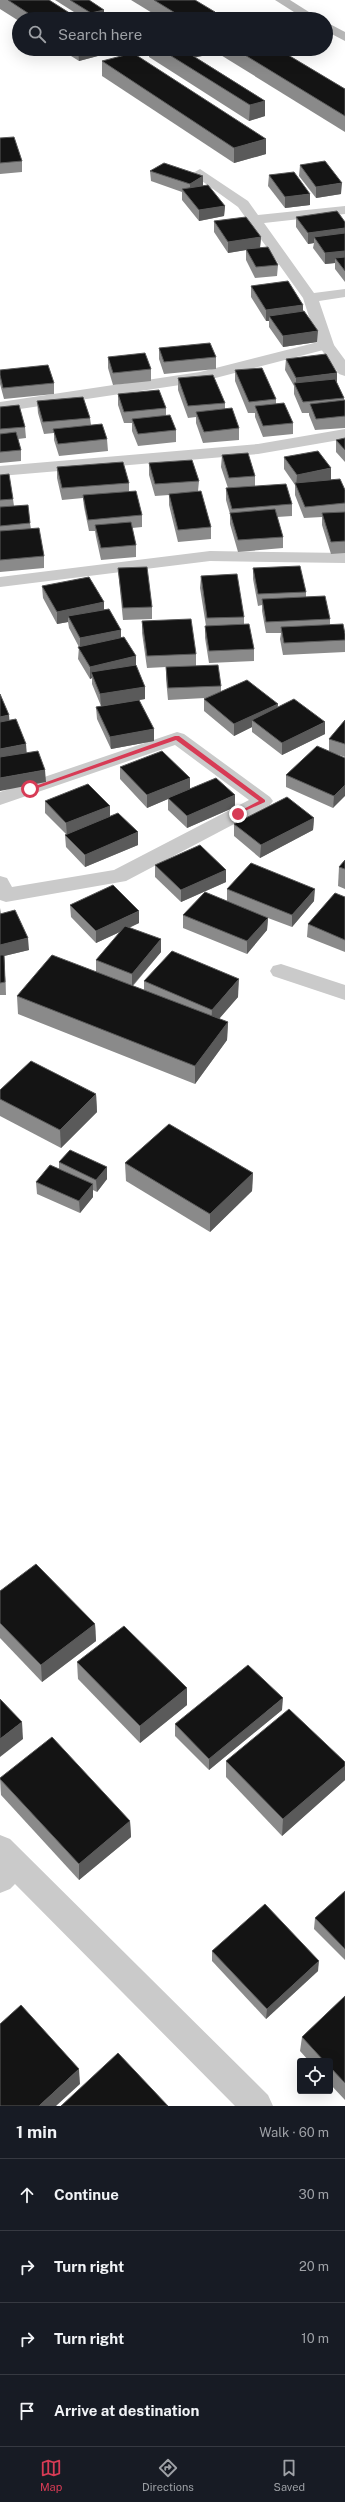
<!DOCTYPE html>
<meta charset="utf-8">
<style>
body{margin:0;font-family:"Public Sans",sans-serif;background:#20242c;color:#f1f3f6}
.controls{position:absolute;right:12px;bottom:12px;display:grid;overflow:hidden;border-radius:4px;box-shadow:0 4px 16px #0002}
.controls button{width:36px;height:36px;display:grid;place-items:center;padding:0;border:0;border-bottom:1px solid #363941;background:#171b24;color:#f1f3f6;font:20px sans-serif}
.stop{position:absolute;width:12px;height:12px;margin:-9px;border:3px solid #d73b55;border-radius:50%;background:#fff}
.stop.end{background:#d73b55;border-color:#fff;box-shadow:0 1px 4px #0008}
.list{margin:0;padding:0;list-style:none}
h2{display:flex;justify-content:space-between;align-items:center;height:52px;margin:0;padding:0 16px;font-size:17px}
h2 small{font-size:13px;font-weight:400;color:#9ea1a6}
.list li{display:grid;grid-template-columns:26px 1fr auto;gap:12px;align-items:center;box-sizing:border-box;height:72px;padding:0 16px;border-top:1px solid #363941}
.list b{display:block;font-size:15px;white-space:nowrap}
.list em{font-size:13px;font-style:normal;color:#9ea1a6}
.icon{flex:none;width:22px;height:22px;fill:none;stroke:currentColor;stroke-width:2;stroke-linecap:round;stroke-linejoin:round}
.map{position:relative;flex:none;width:345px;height:2106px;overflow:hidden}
.search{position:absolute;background:#171b24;box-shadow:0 4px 16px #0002;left:12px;right:12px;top:12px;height:44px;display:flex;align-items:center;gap:10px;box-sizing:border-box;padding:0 14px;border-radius:22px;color:#9ea1a6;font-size:15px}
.sheet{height:340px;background:#171b24}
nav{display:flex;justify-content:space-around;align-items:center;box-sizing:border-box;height:56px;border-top:1px solid #363941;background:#171b24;font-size:11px;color:#9ea1a6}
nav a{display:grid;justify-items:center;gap:2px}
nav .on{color:#d73b55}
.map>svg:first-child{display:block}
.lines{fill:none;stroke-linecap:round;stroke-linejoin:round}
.lane{fill:#cacaca;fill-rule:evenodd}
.street{fill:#cacaca;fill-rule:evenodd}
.secondary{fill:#b7b7b7;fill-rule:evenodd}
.wall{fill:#8a8a8a}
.shaded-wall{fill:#5a5a5a}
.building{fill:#141414;stroke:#5a5a5a}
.route{fill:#d73b55}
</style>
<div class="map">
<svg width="345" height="2106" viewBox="0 0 345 2106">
<rect width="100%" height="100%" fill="#fff"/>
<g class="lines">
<!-- lane -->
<g class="lane">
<path d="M 326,340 L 331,342 L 334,345 L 331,348 L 200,382 L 0,412 L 0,402 L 200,372 Z"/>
<path d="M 345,429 L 345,439 L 258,454 L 0,476 L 0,466 L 258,444 Z"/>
<path d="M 210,551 L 345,553 L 345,563 L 210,561 L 0,587 L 0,577 Z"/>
</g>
<!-- street -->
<g class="street">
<path d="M 200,169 L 248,201 L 258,215 L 345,206 L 345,214 L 264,223 L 314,293 L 345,289 L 345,297 L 319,301 L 334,345 L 345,360 L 345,376 L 339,374 L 318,345 L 303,298 L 238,207 L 195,176 L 193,173 Z"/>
<path d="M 177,732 L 184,734 L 270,797 L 273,801 L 270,805 L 126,881 L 6,902 L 0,900 L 0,876 L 7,878 L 12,887 L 114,870 L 249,800 L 175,745 L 0,805 L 0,792 Z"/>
<path d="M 281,964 L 345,985 L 345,1000 L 273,976 L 270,971 L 273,966 Z"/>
<path d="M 0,1835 L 10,1839 L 268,2095 L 273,2106 L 235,2106 L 15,1884 L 10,1889 L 0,1893 Z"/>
</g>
<!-- secondary -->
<g class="secondary">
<path d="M 275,0 L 290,0 L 320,19 L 305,19 Z"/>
<path d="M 326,22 L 345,32 L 345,41 L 326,31 Z"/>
</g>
</g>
<!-- wall -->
<g class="wall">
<path d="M 0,0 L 49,0 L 79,19 L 19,19 L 19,21 L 0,9 Z"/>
<path d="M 55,0 L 89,0 L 104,10 L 104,19 L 85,19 Z"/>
<path d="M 131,0 L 195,0 L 215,19 L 162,19 Z"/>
<path d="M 60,49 L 109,49 L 109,53 L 79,61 Z"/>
<path d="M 149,49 L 202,49 L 202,56 L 195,57 L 265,101 L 265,116 L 249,121 L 149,57 Z"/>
<path d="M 211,49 L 278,49 L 345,89 L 345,132 Z"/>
<path d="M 102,61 L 266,154 L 234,163 L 102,76 Z"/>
<path d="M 0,138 L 22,161 L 22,172 L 0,174 Z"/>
<path d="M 300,165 L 341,194 L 316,198 L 299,176 Z"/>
<path d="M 150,171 L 203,176 L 203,186 L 225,206 L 224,216 L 199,221 L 182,200 L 182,192 L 151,181 Z"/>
<path d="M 269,175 L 310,205 L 285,208 L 268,186 Z"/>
<path d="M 296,217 L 345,222 L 345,282 L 335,269 L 335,263 L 325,264 L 313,248 L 314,243 L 308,244 L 296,227 Z"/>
<path d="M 214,221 L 261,237 L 260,247 L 278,265 L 277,276 L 255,278 L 246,260 L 246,250 L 228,253 L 214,232 Z"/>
<path d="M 251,286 L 303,305 L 303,311 L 317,342 L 283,347 L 269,327 L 269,321 L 266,321 L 251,297 Z"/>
<path d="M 159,348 L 216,357 L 216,369 L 164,374 L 159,359 Z"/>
<path d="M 108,357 L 151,369 L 151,381 L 113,385 L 108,368 Z"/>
<path d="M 286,359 L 337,383 L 344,398 L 344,400 L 345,400 L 345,428 L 315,430 L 309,415 L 309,413 L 302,413 L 294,394 L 294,386 L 285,370 Z"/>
<path d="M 0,370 L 54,383 L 54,394 L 4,399 L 0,384 Z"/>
<path d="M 235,370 L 276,399 L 276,404 L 293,423 L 293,434 L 263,437 L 255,417 L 255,413 L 248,413 L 235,381 Z"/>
<path d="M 178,378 L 225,403 L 225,409 L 239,428 L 239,440 L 203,443 L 196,423 L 196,417 L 188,418 L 178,390 Z"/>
<path d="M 118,394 L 166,408 L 166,416 L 176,430 L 176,442 L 138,446 L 132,431 L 132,423 L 124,423 L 118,405 Z"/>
<path d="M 37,401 L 90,418 L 91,425 L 107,439 L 108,451 L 59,456 L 54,440 L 54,433 L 44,434 L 38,413 Z"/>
<path d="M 0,407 L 25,427 L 26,438 L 18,439 L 21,450 L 21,461 L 0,463 Z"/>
<path d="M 345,438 L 345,462 L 336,452 L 336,440 Z"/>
<path d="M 222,455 L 255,476 L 255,486 L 292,504 L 292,516 L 277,517 L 283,537 L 283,548 L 238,552 L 230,524 L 230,514 L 226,500 L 226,488 L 228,488 L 221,467 Z"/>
<path d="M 284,457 L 331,480 L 345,490 L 345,553 L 331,554 L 322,525 L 322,517 L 304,518 L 295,495 L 295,485 L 284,469 Z"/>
<path d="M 149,463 L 199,481 L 198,491 L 211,527 L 211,539 L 178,542 L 169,505 L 169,495 L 155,496 L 149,475 Z"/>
<path d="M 57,467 L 129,483 L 129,492 L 142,515 L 142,527 L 132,528 L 136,545 L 136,557 L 101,560 L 96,537 L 95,531 L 89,531 L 84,507 L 83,498 L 62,500 L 57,478 Z"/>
<path d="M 0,475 L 13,499 L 14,506 L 30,523 L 31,529 L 44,556 L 44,568 L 0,572 Z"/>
<path d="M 118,568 L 152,607 L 152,619 L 123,620 L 119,580 Z"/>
<path d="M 253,568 L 306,592 L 306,597 L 330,619 L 330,625 L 345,634 L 345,652 L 283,655 L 280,639 L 281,633 L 266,633 L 262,611 L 262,605 L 258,606 L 253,579 Z"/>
<path d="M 201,576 L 244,617 L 244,624 L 254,649 L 254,661 L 209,663 L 205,638 L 205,626 L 206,626 L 200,588 Z"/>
<path d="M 42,586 L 104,602 L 104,609 L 121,630 L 121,637 L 136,656 L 136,666 L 145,687 L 145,699 L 139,700 L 154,741 L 111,749 L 97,719 L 96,707 L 116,704 L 101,706 L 92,684 L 92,678 L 90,679 L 78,659 L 79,647 L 69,628 L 68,622 L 57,624 L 43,598 Z"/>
<path d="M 142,621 L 196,654 L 196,666 L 221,686 L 221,691 L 278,707 L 325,734 L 282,755 L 252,732 L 252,727 L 234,736 L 204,711 L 204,699 L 205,698 L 168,700 L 166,679 L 166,667 L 147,668 L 142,633 Z"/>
<path d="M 345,720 L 345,757 L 333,753 L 345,758 L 333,808 L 286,787 L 286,775 L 329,751 L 329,739 Z"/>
<path d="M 120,767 L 190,789 L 235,807 L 187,828 L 168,810 L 168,799 L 147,808 L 120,779 Z"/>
<path d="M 45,801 L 110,806 L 110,816 L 138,845 L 85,867 L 66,847 L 65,835 L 66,834 L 45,813 Z"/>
<path d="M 314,818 L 313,830 L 260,858 L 234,836 L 234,824 Z"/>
<path d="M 345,860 L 345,889 L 338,886 L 339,867 Z"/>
<path d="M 155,865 L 226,870 L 226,882 L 181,902 L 155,877 Z"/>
<path d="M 227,889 L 314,901 L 292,927 L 268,918 L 267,930 L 247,954 L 183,928 L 183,915 L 227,901 Z"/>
<path d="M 345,897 L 345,952 L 307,937 L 308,924 Z"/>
<path d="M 70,905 L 139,923 L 129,928 L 161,939 L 161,952 L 133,986 L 144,991 L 144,981 L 238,997 L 219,1019 L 228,1022 L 227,1040 L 195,1084 L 18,1014 L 17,996 L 96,972 L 96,960 L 120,932 L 96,943 L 71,917 Z"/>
<path d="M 0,908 L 1,914 L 29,950 L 4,956 L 6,995 L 0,995 Z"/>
<path d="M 0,1090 L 96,1094 L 97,1112 L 61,1148 L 0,1116 Z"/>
<path d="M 59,1162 L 107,1167 L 107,1179 L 97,1192 L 93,1190 L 93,1197 L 80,1213 L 37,1194 L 36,1182 L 59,1170 Z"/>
<path d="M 125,1163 L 253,1173 L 252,1191 L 210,1232 L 126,1181 Z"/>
<path d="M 0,1591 L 95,1624 L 96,1641 L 42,1682 L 0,1638 Z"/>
<path d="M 77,1662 L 187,1688 L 187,1705 L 140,1743 L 78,1679 Z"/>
<path d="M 282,1710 L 209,1770 L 175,1736 L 175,1724 Z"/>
<path d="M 226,1761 L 345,1762 L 345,1780 L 282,1836 L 226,1777 Z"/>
<path d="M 0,1778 L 130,1821 L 131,1837 L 79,1880 L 1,1795 Z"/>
<path d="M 345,1891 L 345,1960 L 314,1929 L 315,1918 Z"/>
<path d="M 212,1951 L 318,1971 L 266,2019 L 212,1961 Z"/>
<path d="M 345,1996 L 345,2100 L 330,2084 L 330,2061 L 309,2061 L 300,2051 L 302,2037 Z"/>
</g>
<!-- shaded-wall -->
<g class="shaded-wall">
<path d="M 104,10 L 104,19 L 91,19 L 91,13 Z"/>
<path d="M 215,12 L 215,19 L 187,19 Z"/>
<path d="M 78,49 L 109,49 L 109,53 L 79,61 Z"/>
<path d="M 187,49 L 202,49 L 202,56 L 187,59 Z"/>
<path d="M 265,101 L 265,116 L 249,121 L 250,105 Z"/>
<path d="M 266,139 L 266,154 L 234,163 L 234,148 Z"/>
<path d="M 203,176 L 203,187 L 190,194 L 190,184 Z"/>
<path d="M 342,183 L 341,194 L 316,198 L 316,187 Z"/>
<path d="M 310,194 L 310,205 L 285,208 L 285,197 Z"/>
<path d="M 225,206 L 224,216 L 199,221 L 199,210 Z"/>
<path d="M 345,228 L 345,239 L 314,237 L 314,243 L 308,244 L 308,233 Z"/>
<path d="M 261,237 L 260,248 L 246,249 L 246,250 L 228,253 L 228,242 Z"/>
<path d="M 345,251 L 345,261 L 335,258 L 335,263 L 325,264 L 325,253 Z"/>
<path d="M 303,305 L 303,316 L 269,316 L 269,321 L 266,321 L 266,310 Z"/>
<path d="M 318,331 L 317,342 L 283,347 L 283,336 Z"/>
<path d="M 337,373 L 337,384 L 296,387 L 296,378 Z"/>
<path d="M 331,468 L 331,480 L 296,487 L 297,475 Z"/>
<path d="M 104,602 L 104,614 L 68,616 L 68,622 L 57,624 L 57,612 Z"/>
<path d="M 121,630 L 121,642 L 80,650 L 80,638 Z"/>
<path d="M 136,656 L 136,668 L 91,672 L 92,678 L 90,679 L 90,667 Z"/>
<path d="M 145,687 L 145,699 L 101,706 L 100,694 Z"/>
<path d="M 278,704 L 277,716 L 252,720 L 252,727 L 234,736 L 234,724 Z"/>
<path d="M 9,715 L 10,727 L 0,729 L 0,717 Z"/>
<path d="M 325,722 L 325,734 L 282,755 L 282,743 Z"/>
<path d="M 154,729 L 154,741 L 111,749 L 110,737 Z"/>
<path d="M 26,744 L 27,756 L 0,761 L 0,749 Z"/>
<path d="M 45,770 L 46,782 L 0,791 L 0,778 Z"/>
<path d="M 190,778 L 190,791 L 168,798 L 168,799 L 147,808 L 147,795 Z"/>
<path d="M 345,785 L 345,796 L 333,808 L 334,796 Z"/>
<path d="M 235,795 L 235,807 L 187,828 L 187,816 Z"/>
<path d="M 110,806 L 110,818 L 67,836 L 66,823 Z"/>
<path d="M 314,818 L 313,830 L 260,858 L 261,845 Z"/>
<path d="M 138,832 L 138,845 L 85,867 L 85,855 Z"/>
<path d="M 226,870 L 226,882 L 181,902 L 181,890 Z"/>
<path d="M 315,889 L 314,901 L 292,927 L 292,915 Z"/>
<path d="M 139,911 L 139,923 L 96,943 L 96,931 Z"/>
<path d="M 268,918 L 267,930 L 247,954 L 247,941 Z"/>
<path d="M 28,938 L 29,950 L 4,956 L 6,995 L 5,982 L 0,957 L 0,945 Z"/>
<path d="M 161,939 L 161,952 L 132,986 L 132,974 Z"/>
<path d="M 239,979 L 238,997 L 211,1028 L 212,1010 Z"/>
<path d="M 228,1022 L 227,1040 L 195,1084 L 195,1066 Z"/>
<path d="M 96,1094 L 97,1112 L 61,1148 L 60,1130 Z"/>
<path d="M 107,1167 L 107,1179 L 97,1192 L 96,1180 Z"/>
<path d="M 253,1173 L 252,1191 L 210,1232 L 210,1214 Z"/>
<path d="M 93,1184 L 93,1197 L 80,1213 L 79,1201 Z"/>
<path d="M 95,1624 L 96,1641 L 42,1682 L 41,1665 Z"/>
<path d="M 187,1688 L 187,1705 L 140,1743 L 140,1726 Z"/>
<path d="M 283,1698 L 282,1710 L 209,1770 L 209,1759 Z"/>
<path d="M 22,1722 L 23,1739 L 0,1757 L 0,1739 Z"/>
<path d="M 345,1766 L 345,1780 L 282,1836 L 283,1819 Z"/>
<path d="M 130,1821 L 131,1837 L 79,1880 L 79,1864 Z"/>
<path d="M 319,1961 L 318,1971 L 266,2019 L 267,2009 Z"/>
<path d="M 79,2069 L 80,2084 L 56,2106 L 39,2106 Z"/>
</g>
<!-- building -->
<g class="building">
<path d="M 8,0 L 49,0 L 79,19 L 37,19 Z"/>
<path d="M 70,0 L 89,0 L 104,10 L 91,13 Z"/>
<path d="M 154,0 L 195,0 L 215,12 L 185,19 Z"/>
<path d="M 160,49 L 182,49 L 265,101 L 250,105 Z"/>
<path d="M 235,49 L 278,49 L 345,89 L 345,116 Z"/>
<path d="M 133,53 L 266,139 L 234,148 L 102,61 Z"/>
<path d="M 14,137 L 22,161 L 0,163 L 0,138 Z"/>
<path d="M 325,161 L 342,183 L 316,187 L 300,165 Z"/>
<path d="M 164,163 L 203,176 L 190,184 L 150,171 Z"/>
<path d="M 294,172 L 310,194 L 285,197 L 269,175 Z"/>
<path d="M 208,185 L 225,206 L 199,210 L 182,189 Z"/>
<path d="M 337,211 L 345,222 L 345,228 L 308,233 L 296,217 Z"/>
<path d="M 246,217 L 261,237 L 228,242 L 214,221 Z"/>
<path d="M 345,233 L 345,251 L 325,253 L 314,237 Z"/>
<path d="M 268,247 L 278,265 L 256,267 L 246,249 Z"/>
<path d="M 345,257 L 345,271 L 335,258 Z"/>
<path d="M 288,281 L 303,305 L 266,310 L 251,286 Z"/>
<path d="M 304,311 L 318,331 L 283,336 L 269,316 Z"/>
<path d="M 210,343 L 216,357 L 164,362 L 159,348 Z"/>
<path d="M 145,353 L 151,369 L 113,373 L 108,357 Z"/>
<path d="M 326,354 L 337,373 L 296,378 L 286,359 Z"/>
<path d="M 48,365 L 54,383 L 3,388 L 0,375 L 0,370 Z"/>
<path d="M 262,368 L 276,399 L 249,402 L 235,370 Z"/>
<path d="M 213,375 L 225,403 L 188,406 L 178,378 Z"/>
<path d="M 335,379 L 344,398 L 303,402 L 294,383 Z"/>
<path d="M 159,390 L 166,408 L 124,412 L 118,394 Z"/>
<path d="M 83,397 L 90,418 L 43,422 L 37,401 Z"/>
<path d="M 345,400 L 345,416 L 316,419 L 310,404 Z"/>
<path d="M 284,403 L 293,423 L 263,426 L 255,406 Z"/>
<path d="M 19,405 L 25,427 L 0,429 L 0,407 Z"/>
<path d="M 232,408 L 239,428 L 204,432 L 196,412 Z"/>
<path d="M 170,415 L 176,430 L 138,434 L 132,419 Z"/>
<path d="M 102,424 L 107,439 L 58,444 L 53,429 Z"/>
<path d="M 16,432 L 21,450 L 0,452 L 0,434 Z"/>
<path d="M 345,438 L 345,450 L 336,440 Z"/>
<path d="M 318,451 L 331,468 L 297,475 L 284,457 Z"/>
<path d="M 248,453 L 255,476 L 229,478 L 222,455 Z"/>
<path d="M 192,460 L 199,481 L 155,484 L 149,463 Z"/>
<path d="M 123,462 L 129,483 L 62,488 L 57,467 Z"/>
<path d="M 9,474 L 13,499 L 0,500 L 0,475 Z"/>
<path d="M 340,479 L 345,490 L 345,503 L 305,507 L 295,483 Z"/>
<path d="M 286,484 L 292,504 L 232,509 L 226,488 Z"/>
<path d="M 136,491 L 142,515 L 88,520 L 83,495 Z"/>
<path d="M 201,491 L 211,527 L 178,530 L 169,494 Z"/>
<path d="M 28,505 L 30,523 L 0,526 L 0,507 Z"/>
<path d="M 275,509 L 283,537 L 238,540 L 230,513 Z"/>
<path d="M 345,512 L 345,541 L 331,542 L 322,513 Z"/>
<path d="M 131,522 L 136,545 L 101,548 L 95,525 Z"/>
<path d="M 39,528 L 44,556 L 0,560 L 0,531 Z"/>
<path d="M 300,566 L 306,592 L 258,594 L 253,568 Z"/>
<path d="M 147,567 L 152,607 L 123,608 L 118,568 Z"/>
<path d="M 237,574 L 244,617 L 207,618 L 201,576 Z"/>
<path d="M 89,577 L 104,602 L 57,612 L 42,586 Z"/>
<path d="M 325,596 L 330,619 L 266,622 L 262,599 Z"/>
<path d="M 109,609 L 121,630 L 80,638 L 68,616 Z"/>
<path d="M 191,619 L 196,654 L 147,656 L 142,621 Z"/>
<path d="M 249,624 L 254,649 L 209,651 L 205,626 Z"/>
<path d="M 343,624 L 345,634 L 345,640 L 284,643 L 281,627 Z"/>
<path d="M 124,637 L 136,656 L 90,667 L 78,647 Z"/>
<path d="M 136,665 L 145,687 L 100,694 L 91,672 Z"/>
<path d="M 218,665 L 221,686 L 168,688 L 166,667 Z"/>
<path d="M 247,680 L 278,704 L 234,724 L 204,699 Z"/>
<path d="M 0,694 L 9,715 L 0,717 Z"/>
<path d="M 294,699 L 325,722 L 282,743 L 252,720 Z"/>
<path d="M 139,700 L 154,729 L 110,737 L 96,707 Z"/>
<path d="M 16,719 L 26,744 L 0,749 L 0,722 Z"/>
<path d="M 345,720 L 345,744 L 329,739 Z"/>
<path d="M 317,746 L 345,758 L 345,785 L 334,796 L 286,775 Z"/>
<path d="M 38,751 L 45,770 L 0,778 L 0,757 Z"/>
<path d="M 162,751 L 190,778 L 147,795 L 120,767 Z"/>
<path d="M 216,778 L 235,795 L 187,816 L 168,798 Z"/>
<path d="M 88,784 L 110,806 L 66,823 L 45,801 Z"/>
<path d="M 287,797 L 314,818 L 261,845 L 234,824 Z"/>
<path d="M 118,813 L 138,832 L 85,855 L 65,835 Z"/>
<path d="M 200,845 L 226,870 L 181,890 L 155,865 Z"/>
<path d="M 345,860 L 345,869 L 339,867 Z"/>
<path d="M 251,863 L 315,889 L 292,915 L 227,889 Z"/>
<path d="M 113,885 L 139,911 L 96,931 L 70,905 Z"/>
<path d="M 205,892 L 268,918 L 247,941 L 183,915 Z"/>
<path d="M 335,893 L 345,897 L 345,940 L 308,924 Z"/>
<path d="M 15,910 L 28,938 L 0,945 L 0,914 Z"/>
<path d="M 125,926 L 161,939 L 132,974 L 96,960 Z"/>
<path d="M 172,951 L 239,979 L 212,1010 L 144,981 Z"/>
<path d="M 0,955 L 4,955 L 5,982 L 0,983 Z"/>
<path d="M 52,955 L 228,1022 L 195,1066 L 17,996 Z"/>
<path d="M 31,1061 L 96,1094 L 60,1130 L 0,1099 L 0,1090 Z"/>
<path d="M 169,1124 L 253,1173 L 210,1214 L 125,1163 Z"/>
<path d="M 70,1150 L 107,1167 L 96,1180 L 59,1162 Z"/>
<path d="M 50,1165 L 93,1184 L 79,1201 L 36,1182 Z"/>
<path d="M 36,1564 L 95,1624 L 41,1665 L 0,1623 L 0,1591 Z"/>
<path d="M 124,1626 L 187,1688 L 140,1726 L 77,1662 Z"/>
<path d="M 248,1665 L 283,1698 L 209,1759 L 175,1724 Z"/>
<path d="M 0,1699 L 22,1722 L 0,1739 Z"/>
<path d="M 289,1709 L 345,1762 L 345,1766 L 283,1819 L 226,1761 Z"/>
<path d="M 52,1737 L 130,1821 L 79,1864 L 0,1779 L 0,1778 Z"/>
<path d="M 345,1891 L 345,1949 L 315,1918 Z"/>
<path d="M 265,1904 L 319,1961 L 267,2009 L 212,1951 Z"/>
<path d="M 345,1996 L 345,2083 L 330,2067 L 330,2061 L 324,2061 L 302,2037 Z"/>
<path d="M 21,2005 L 79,2069 L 39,2106 L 0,2106 L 0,2024 Z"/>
<path d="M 118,2053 L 168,2106 L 61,2106 Z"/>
</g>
<!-- route -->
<path class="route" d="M 175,736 L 179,736 L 265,800 L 265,802 L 236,815 L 236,813 L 259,801 L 176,740 L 32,790 L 27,789 Z"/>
</svg>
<div class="controls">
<button><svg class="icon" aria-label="locate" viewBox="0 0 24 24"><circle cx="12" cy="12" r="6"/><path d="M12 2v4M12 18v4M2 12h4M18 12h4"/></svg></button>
</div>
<div class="stop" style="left:30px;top:789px"></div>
<div class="stop end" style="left:238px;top:814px"></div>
<div class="search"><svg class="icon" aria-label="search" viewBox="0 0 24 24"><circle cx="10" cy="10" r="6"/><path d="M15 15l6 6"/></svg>Search here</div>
</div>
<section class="sheet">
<h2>1 min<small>Walk · 60 m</small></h2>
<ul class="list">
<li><svg class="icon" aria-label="ahead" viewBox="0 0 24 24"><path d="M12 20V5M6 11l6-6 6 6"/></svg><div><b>Continue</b></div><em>30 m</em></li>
<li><svg class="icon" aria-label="right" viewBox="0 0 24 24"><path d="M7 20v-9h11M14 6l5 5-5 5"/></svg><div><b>Turn right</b></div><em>20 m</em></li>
<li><svg class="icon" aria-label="right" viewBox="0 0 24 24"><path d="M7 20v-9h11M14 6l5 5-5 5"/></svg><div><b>Turn right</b></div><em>10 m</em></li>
<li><svg class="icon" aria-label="arrive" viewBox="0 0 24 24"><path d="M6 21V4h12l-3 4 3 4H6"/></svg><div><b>Arrive at destination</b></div></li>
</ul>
</section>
<nav>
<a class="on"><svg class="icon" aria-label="map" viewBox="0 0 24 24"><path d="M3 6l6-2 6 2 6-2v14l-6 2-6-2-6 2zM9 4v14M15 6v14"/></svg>Map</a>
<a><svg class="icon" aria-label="directions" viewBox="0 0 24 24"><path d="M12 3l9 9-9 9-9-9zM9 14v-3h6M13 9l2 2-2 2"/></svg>Directions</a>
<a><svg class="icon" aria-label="saved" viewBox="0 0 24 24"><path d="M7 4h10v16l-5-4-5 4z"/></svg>Saved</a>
</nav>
